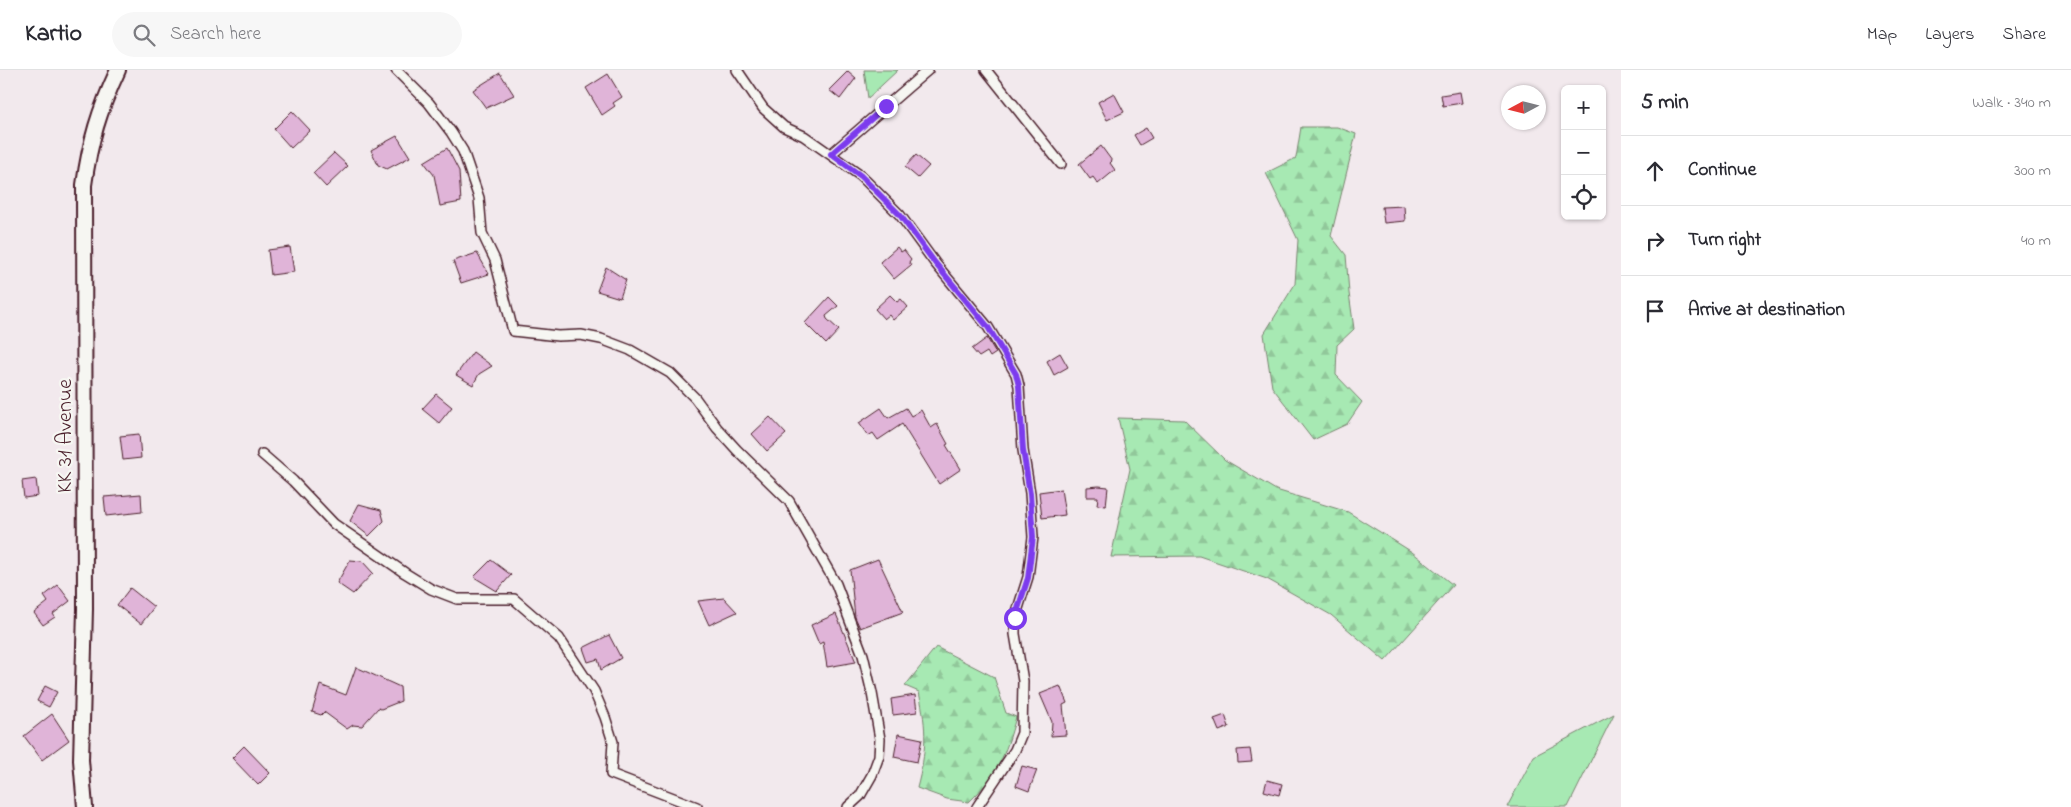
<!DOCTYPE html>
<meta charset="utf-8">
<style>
body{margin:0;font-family:"Indie Flower",sans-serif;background:#f7f7f7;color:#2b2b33}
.controls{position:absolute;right:15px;top:15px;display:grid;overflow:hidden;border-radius:8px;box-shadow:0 1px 4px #0004}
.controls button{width:45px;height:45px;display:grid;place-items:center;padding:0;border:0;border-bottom:1px solid #e1e1e2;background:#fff;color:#2b2b33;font:25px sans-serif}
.compass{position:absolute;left:1501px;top:15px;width:45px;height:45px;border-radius:50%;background:#fff;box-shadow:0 1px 4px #0004;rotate:263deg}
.stop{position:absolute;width:15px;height:15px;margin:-11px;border:4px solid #7c3aed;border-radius:50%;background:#fff}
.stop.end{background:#7c3aed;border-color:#fff;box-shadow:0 1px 5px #0008}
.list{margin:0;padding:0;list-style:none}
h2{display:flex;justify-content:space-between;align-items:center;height:65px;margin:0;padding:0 20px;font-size:21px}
h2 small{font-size:16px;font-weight:400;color:#7c7c81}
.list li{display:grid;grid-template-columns:32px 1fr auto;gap:15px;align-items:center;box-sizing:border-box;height:70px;padding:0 20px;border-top:1px solid #e1e1e2}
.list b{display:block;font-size:19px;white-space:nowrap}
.list em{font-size:16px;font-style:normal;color:#7c7c81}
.icon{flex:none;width:28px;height:28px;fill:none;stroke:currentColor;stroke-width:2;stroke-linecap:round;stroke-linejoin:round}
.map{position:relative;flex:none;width:1621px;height:737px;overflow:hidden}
header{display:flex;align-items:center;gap:30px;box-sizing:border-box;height:70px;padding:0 25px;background:#fff;border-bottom:1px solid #e1e1e2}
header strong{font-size:24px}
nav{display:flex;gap:28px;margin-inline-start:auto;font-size:18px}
.search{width:350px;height:45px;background:#f7f7f7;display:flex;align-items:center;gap:12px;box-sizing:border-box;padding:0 18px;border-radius:28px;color:#7c7c81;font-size:19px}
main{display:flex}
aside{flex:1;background:#fff}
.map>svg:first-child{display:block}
.green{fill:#a7e9b3;stroke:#78846f}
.forest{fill:url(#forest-firs);stroke:#78846f}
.building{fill:#e0b4d8;stroke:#4a1f2b}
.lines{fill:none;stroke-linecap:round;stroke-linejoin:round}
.minor-casing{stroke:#4a1f2b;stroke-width:12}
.secondary-casing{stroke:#4a1f2b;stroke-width:18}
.minor{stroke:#f6f6f2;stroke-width:9}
.secondary{stroke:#f6f6f2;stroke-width:14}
.route{stroke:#7c3aed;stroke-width:6}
.labels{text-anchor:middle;stroke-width:4.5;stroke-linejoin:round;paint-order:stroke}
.street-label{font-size:22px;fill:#4a1f2b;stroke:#f6f6f2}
</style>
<header>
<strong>Kartio</strong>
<div class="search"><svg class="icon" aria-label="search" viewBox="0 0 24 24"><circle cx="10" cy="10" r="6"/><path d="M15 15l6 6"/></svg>Search here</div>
<nav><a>Map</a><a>Layers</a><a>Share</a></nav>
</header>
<main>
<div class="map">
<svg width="1621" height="737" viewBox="0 0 1621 737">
<defs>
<pattern id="forest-firs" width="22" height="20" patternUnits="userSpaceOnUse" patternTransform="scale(1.25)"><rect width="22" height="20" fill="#a7e9b3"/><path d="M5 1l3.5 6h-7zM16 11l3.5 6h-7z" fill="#91c79a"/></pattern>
</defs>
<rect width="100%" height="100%" fill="#f2e9ed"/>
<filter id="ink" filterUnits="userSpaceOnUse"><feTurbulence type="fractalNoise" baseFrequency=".02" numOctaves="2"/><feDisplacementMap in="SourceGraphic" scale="10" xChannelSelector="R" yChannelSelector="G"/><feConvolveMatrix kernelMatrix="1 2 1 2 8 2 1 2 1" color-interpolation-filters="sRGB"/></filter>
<g filter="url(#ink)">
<!-- green -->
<g class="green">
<path d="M 864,0 L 898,0 L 868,28 Z"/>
<path d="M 1614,644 L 1568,737 L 1507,737 L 1534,686 Z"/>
</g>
<!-- forest -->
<g class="forest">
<path d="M 1301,57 L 1337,57 L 1356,64 L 1331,166 L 1346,185 L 1349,223 L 1354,259 L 1337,275 L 1336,305 L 1362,332 L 1347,354 L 1313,370 L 1272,317 L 1264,264 L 1295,214 L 1298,170 L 1266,103 L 1296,88 Z"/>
<path d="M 1118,348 L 1184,350 L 1225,390 L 1276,420 L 1348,442 L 1412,482 L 1453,515 L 1385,591 L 1331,545 L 1267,509 L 1199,486 L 1111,487 L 1130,399 Z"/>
<path d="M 936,577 L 994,607 L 1006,643 L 1016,647 C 1005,686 998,704 969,732 L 947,729 L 917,718 C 927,680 927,660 919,622 L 905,616 Z"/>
</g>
<!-- building -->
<g class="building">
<path d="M 848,1 L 856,8 L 840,29 L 829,20 Z"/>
<path d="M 500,3 L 514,25 L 486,38 L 473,20 Z"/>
<path d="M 608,4 L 622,27 L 613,33 L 615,36 L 602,45 L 586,18 Z"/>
<path d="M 1460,22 L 1462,33 L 1443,36 L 1441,25 Z"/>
<path d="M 1114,23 L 1124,42 L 1107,50 L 1098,32 Z"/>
<path d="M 292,41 L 310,60 L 291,78 L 274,59 Z"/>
<path d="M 1146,58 L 1152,68 L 1140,75 L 1134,65 Z"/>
<path d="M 397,66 L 410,87 L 387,99 L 378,95 L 371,80 Z"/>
<path d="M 1101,76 L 1112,91 L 1110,93 L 1115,100 L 1098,114 L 1093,107 L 1090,109 L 1079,94 Z"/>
<path d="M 447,78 L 459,101 L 461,132 L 440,136 L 434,105 L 424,92 Z"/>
<path d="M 334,83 L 348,96 L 326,117 L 313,103 Z"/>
<path d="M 916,85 L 929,96 L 918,108 L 905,97 Z"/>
<path d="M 1404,136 L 1405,151 L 1384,153 L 1382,137 Z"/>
<path d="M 290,177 L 294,202 L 271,205 L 268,180 Z"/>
<path d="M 897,177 L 901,182 L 904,180 L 911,189 L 909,192 L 911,195 L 894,209 L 880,192 Z"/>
<path d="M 477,183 L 489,204 L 461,213 L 453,191 Z"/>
<path d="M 606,197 L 626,210 L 620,228 L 597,221 Z"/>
<path d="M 890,225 L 897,232 L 901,229 L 908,237 L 893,250 L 889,245 L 884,249 L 875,239 Z"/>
<path d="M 829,227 L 838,236 L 826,246 L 827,249 L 839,260 L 826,274 L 805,253 Z"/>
<path d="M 987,268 L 996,283 L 990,287 L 987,282 L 979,287 L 972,279 Z"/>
<path d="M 473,282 L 492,296 L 479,304 L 473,315 L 456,305 Z"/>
<path d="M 1060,283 L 1068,297 L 1054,305 L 1047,291 Z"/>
<path d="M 436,324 L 452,337 L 439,353 L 422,339 Z"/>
<path d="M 881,338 L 888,348 L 906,338 L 911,346 L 921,340 L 931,358 L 937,354 L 948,374 L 946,375 L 961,399 L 939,414 L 902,354 L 878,370 L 873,363 L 868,366 L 859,353 Z"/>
<path d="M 770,347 L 786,364 L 767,381 L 752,364 Z"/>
<path d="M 139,364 L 141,388 L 123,390 L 120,366 Z"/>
<path d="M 36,409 L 38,426 L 24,428 L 22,411 Z"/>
<path d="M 1099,416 L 1108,417 L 1106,436 L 1097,435 L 1098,427 L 1087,427 L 1087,417 Z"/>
<path d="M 1061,419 L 1065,445 L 1042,448 L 1039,422 Z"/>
<path d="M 141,424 L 142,442 L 106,446 L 104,427 Z"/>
<path d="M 359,434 L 381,440 L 384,451 L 369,466 L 350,451 Z"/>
<path d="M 878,489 L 903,542 L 860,558 L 855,547 L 850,500 Z"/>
<path d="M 350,490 L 362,491 L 373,503 L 353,524 L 337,513 Z"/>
<path d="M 491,490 L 511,505 L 497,521 L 474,507 Z"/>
<path d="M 58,515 L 70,531 L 53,544 L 55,547 L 43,555 L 34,543 L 48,532 L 44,526 Z"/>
<path d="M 130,518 L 154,537 L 141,554 L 117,535 Z"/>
<path d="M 724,528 L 737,542 L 709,555 L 698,531 Z"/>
<path d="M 836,544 L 856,592 L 827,597 L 823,572 L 819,574 L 811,555 Z"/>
<path d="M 609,565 L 621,588 L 601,600 L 598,589 L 588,592 L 583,578 Z"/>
<path d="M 356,597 L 400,617 L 401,631 L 381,639 L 378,638 L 362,656 L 353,655 L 347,659 L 324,642 L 321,645 L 312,642 L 320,615 L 346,625 Z"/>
<path d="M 45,616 L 57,622 L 49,637 L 37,631 Z"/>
<path d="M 1060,616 L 1067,633 L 1063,635 L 1066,665 L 1051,666 L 1052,652 L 1040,624 Z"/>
<path d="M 915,625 L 917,642 L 893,645 L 891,629 Z"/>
<path d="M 52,644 L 69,670 L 42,690 L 24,666 Z"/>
<path d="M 1225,645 L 1229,657 L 1219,661 L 1214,649 Z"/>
<path d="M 898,664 L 922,669 L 917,692 L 894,687 Z"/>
<path d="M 244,676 L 270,703 L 258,715 L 232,688 Z"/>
<path d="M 1250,679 L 1252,692 L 1238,693 L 1237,680 Z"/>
<path d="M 1022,696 L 1037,700 L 1029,721 L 1016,716 Z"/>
<path d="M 1267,710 L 1282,714 L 1279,725 L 1264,721 Z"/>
</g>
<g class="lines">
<!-- minor casing -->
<g class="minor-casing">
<g id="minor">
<path d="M 396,0 L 429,33 L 451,62 L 463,81 L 479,128 L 482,163 L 495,190 L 513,261 L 558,266 L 581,265 L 601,269 L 630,280 L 670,303 L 695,328 L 717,358 L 737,380 L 789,431 L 836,514 L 863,585 L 872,623 L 880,669 L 879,686 L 872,705 L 860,726 L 848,737"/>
<path d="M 737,0 L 763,38 L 784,57 L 804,66 L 861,106 L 900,145 L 935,193 L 988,257 L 1016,304 L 1019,316 L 1023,380 L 1030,423 L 1033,467 L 1028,507 L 1015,548 L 1015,564 L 1023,611 L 1022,663 L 1015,680 L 977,737"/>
<path d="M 986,0 L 1061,94"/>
<path d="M 831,84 L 928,0"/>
<path d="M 262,384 L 293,411 L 334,454 L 405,503 L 431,519 L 457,529 L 514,529 L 559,568 L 594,621 L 605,647 L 613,672 L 611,704 L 697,737"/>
</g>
</g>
<!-- secondary casing -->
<g class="secondary-casing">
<path id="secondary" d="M 85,737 L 81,690 L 85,539 L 84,115 C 90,71 99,41 118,0"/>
</g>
<!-- minor -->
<use href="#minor" class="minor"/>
<!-- secondary -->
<use href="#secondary" class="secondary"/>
</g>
</g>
<g class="lines" filter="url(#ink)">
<!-- route -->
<path class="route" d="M 886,36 L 831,84 L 861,106 L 900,145 L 935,193 L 988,257 L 1016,304 L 1019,316 L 1023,380 L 1030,424 L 1033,467 L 1028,508 L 1015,548"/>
</g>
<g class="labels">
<!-- street labels -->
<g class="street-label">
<text transform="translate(63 366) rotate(-90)" y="8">KK 31 Avenue</text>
</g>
</g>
</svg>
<div class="controls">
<button>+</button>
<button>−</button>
<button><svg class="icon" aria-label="locate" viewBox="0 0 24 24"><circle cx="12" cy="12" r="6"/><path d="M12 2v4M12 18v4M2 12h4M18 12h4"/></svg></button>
</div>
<svg class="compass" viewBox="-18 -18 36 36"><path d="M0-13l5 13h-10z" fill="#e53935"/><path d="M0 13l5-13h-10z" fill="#7c7c81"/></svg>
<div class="stop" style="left:1015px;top:548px"></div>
<div class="stop end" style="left:886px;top:36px"></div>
</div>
<aside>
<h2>5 min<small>Walk · 340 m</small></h2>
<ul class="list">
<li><svg class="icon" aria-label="ahead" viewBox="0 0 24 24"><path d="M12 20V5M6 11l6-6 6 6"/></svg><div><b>Continue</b></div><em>300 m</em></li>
<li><svg class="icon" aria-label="right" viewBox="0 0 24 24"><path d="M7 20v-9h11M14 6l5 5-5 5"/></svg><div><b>Turn right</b></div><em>40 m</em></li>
<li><svg class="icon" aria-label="arrive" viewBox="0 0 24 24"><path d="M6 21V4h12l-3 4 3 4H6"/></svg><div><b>Arrive at destination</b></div></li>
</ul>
</aside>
</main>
